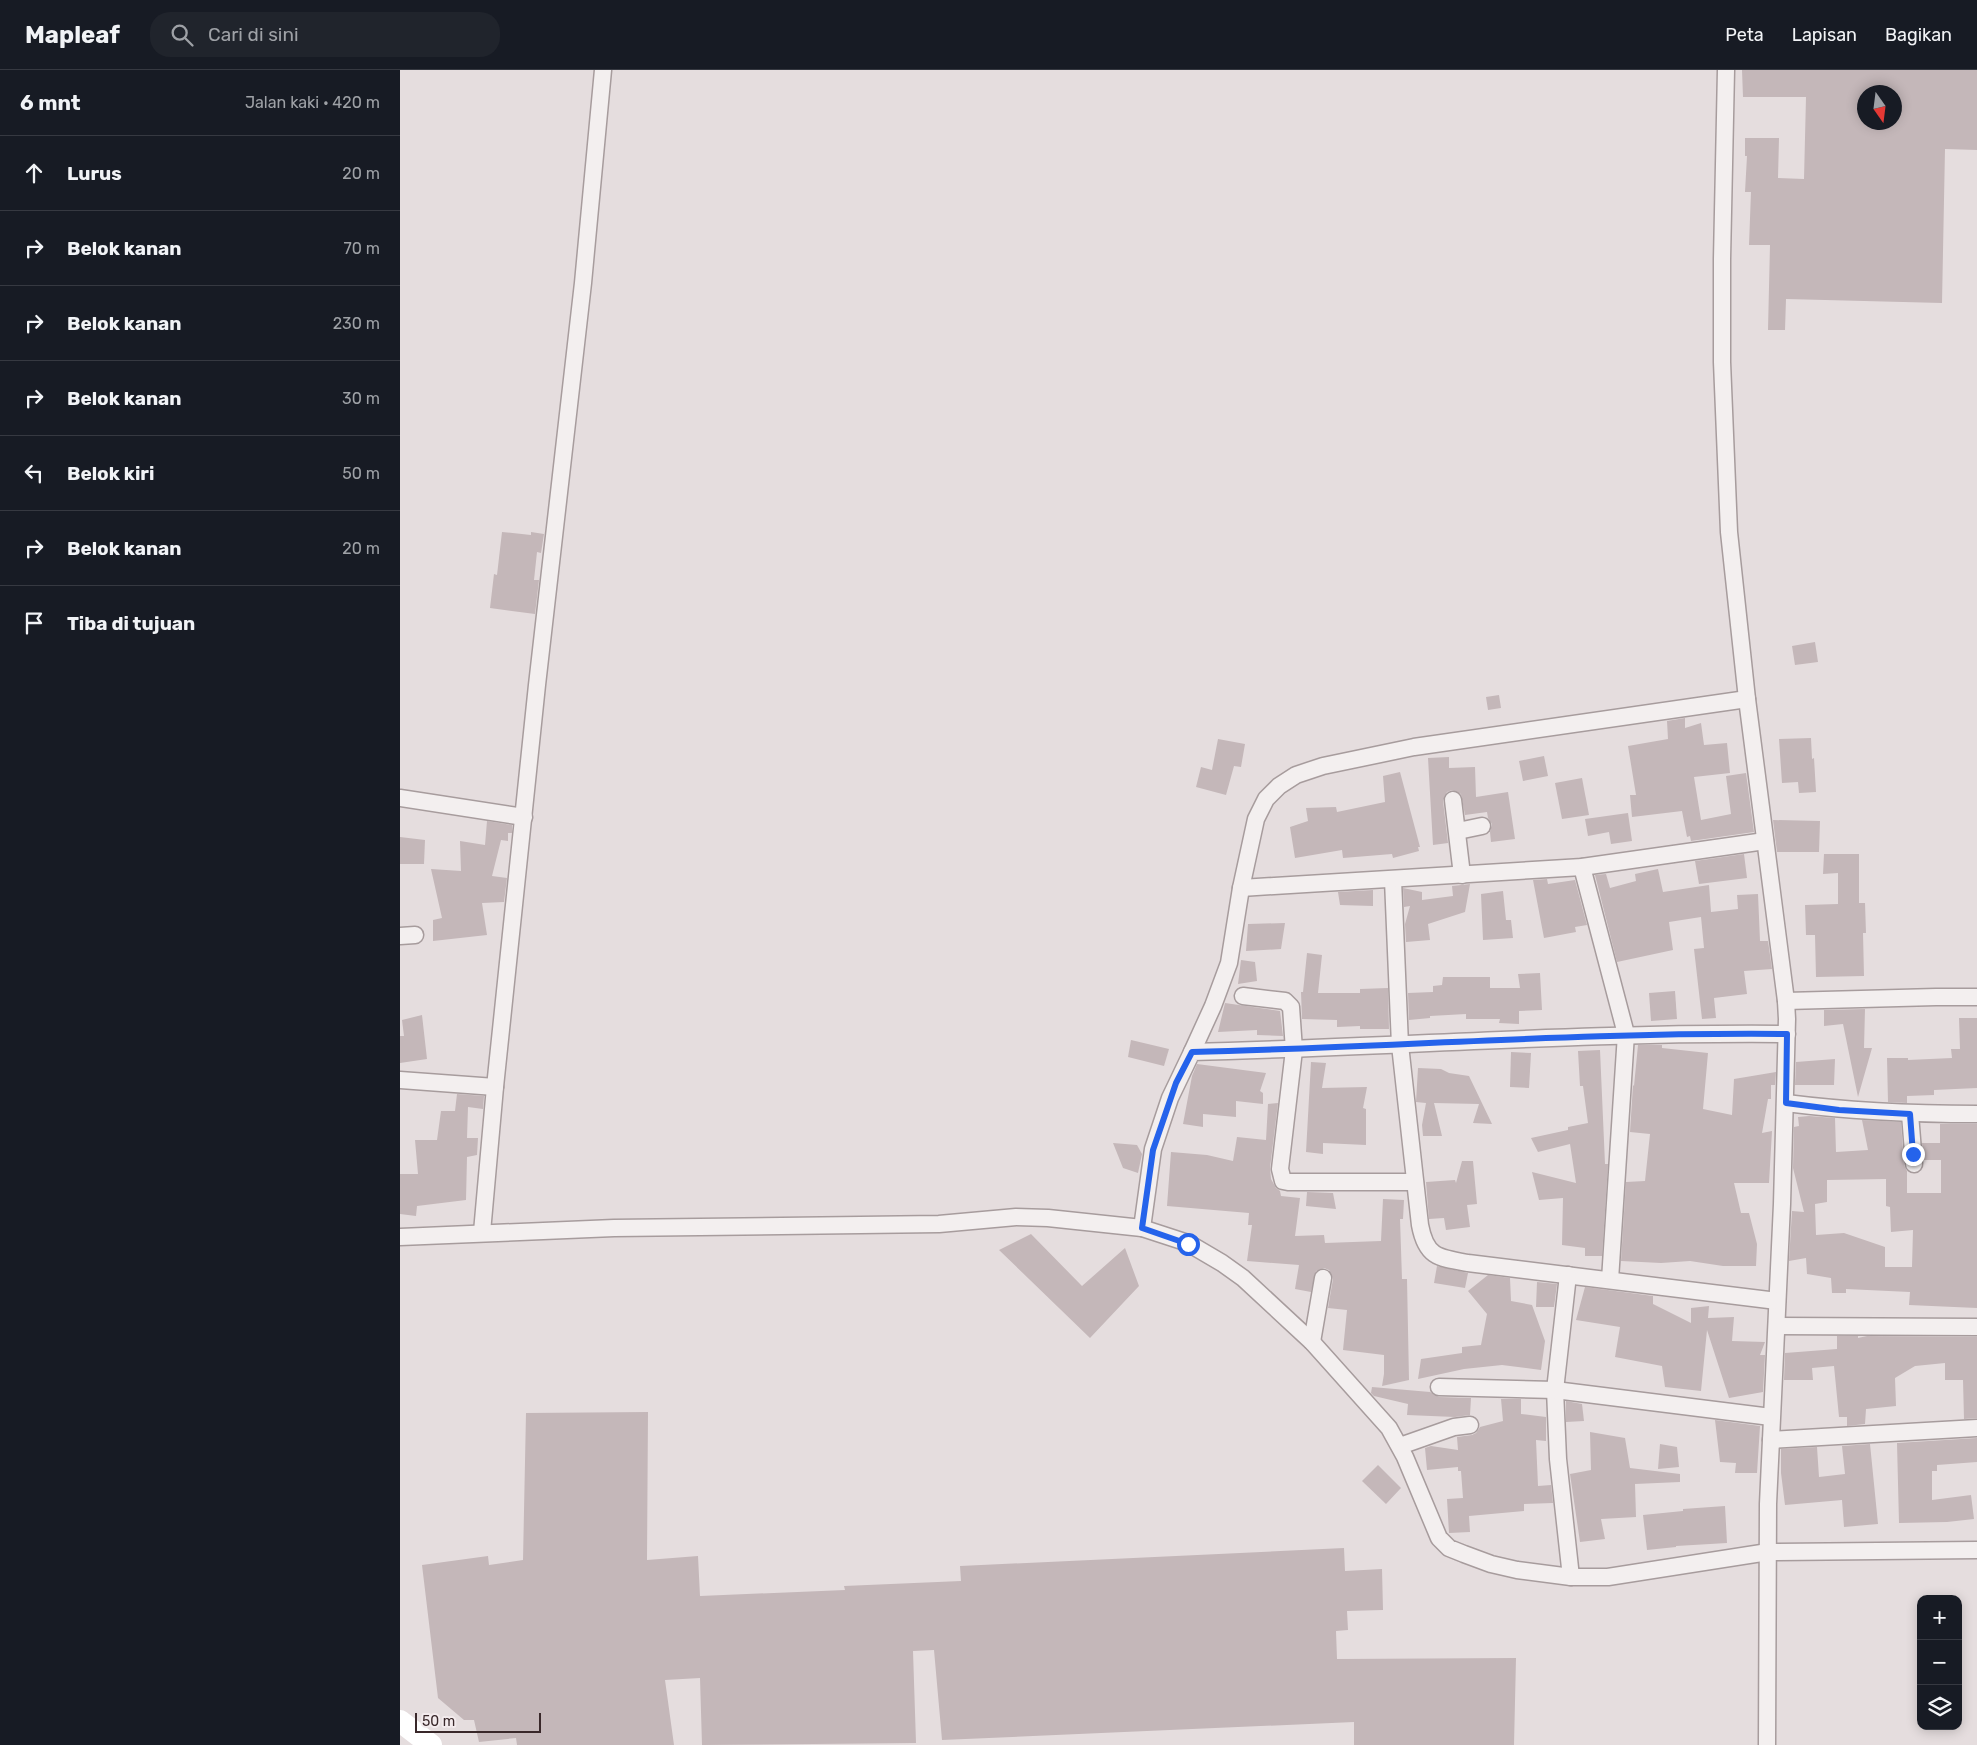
<!DOCTYPE html>
<html lang="id">
<meta charset="utf-8">
<style>
body{margin:0;font-family:Rubik,sans-serif;background:#20242c;color:#f1f3f6}
.controls{position:absolute;right:15px;bottom:15px;display:grid;overflow:hidden;border-radius:10px;box-shadow:0 2px 12px #0003}
.controls button{width:45px;height:45px;display:grid;place-items:center;padding:0;border:0;border-bottom:1px solid #363941;background:#171b24;color:#f1f3f6;font:25px sans-serif}
.compass{position:absolute;left:1457px;top:15px;width:45px;height:45px;border-radius:50%;background:#171b24;box-shadow:0 2px 12px #0003;rotate:166deg}
.scale{position:absolute;left:15px;bottom:12px;width:126px;box-sizing:border-box;padding-left:5px;border:2px solid #39282a;border-top:0;font-size:14px;line-height:18px;white-space:nowrap;color:#39282a;-webkit-text-stroke:4px #f3ebed;paint-order:stroke}
.stop{position:absolute;width:15px;height:15px;margin:-11px;border:4px solid #2563eb;border-radius:50%;background:#fff}
.stop.end{background:#2563eb;border-color:#fff;box-shadow:0 1px 5px #0008}
.list{margin:0;padding:0;list-style:none}
h2{display:flex;justify-content:space-between;align-items:center;height:65px;margin:0;padding:0 20px;font-size:21px}
h2 small{font-size:16px;font-weight:400;color:#9ea1a6}
.list li{display:grid;grid-template-columns:32px 1fr auto;gap:15px;align-items:center;box-sizing:border-box;height:75px;padding:0 20px;border-top:1px solid #363941}
.list b{display:block;font-size:19px;white-space:nowrap}
.list em{font-size:16px;font-style:normal;color:#9ea1a6}
.icon{flex:none;width:28px;height:28px;fill:none;stroke:currentColor;stroke-width:2;stroke-linecap:round;stroke-linejoin:round}
.map{position:relative;flex:none;width:1577px;height:1675px;overflow:hidden}
header{display:flex;align-items:center;gap:30px;box-sizing:border-box;height:70px;padding:0 25px;background:#171b24;border-bottom:1px solid #363941}
header strong{font-size:24px}
nav{display:flex;gap:28px;margin-inline-start:auto;font-size:18px}
.search{width:350px;height:45px;background:#20242c;display:flex;align-items:center;gap:12px;box-sizing:border-box;padding:0 18px;border-radius:20px;color:#9ea1a6;font-size:19px}
main{display:flex}
aside{flex:1;background:#171b24}
.map>svg:first-child{display:block}
.building{fill:#c4b7b9;fill-rule:evenodd}
.lines{fill:none;stroke-linecap:round;stroke-linejoin:round}
.minor-casing{stroke:#a79c9d;stroke-width:19}
.minor{stroke:#f3efef;stroke-width:16}
.secondary{stroke:#fff;stroke-width:22}
.route{stroke:#2563eb;stroke-width:6}
</style>
<header>
<strong>Mapleaf</strong>
<div class="search"><svg class="icon" aria-label="search" viewBox="0 0 24 24"><circle cx="10" cy="10" r="6"/><path d="M15 15l6 6"/></svg>Cari di sini</div>
<nav><a>Peta</a><a>Lapisan</a><a>Bagikan</a></nav>
</header>
<main>
<aside>
<h2>6 mnt<small>Jalan kaki · 420 m</small></h2>
<ul class="list">
<li><svg class="icon" aria-label="ahead" viewBox="0 0 24 24"><path d="M12 20V5M6 11l6-6 6 6"/></svg><div><b>Lurus</b></div><em>20 m</em></li>
<li><svg class="icon" aria-label="right" viewBox="0 0 24 24"><path d="M7 20v-9h11M14 6l5 5-5 5"/></svg><div><b>Belok kanan</b></div><em>70 m</em></li>
<li><svg class="icon" aria-label="right" viewBox="0 0 24 24"><path d="M7 20v-9h11M14 6l5 5-5 5"/></svg><div><b>Belok kanan</b></div><em>230 m</em></li>
<li><svg class="icon" aria-label="right" viewBox="0 0 24 24"><path d="M7 20v-9h11M14 6l5 5-5 5"/></svg><div><b>Belok kanan</b></div><em>30 m</em></li>
<li><svg class="icon" aria-label="left" viewBox="0 0 24 24"><path d="M17 20v-9H6M10 6l-5 5 5 5"/></svg><div><b>Belok kiri</b></div><em>50 m</em></li>
<li><svg class="icon" aria-label="right" viewBox="0 0 24 24"><path d="M7 20v-9h11M14 6l5 5-5 5"/></svg><div><b>Belok kanan</b></div><em>20 m</em></li>
<li><svg class="icon" aria-label="arrive" viewBox="0 0 24 24"><path d="M6 21V4h12l-3 4 3 4H6"/></svg><div><b>Tiba di tujuan</b></div></li>
</ul>
</aside>
<div class="map">
<svg width="1577" height="1675" viewBox="0 0 1577 1675">
<rect width="100%" height="100%" fill="#e5ddde"/>
<!-- building -->
<g class="building">
<path d="M 1342,0 L 1577,0 L 1577,80 L 1545,79 L 1542,233 L 1386,229 L 1385,260 L 1368,260 L 1370,175 L 1349,175 L 1351,122 L 1345,122 L 1347,86 L 1345,86 L 1345,68 L 1379,68 L 1378,108 L 1404,109 L 1406,27 L 1343,27 ZM 1464,22 L 1494,22 L 1494,52 L 1464,52 Z"/>
<path d="M 102,462 L 131,465 L 131,462 L 144,464 L 141,483 L 137,482 L 134,510 L 139,510 L 135,544 L 90,538 L 94,504 L 97,505 Z"/>
<path d="M 1415,572 L 1418,592 L 1395,595 L 1392,576 Z"/>
<path d="M 1099,625 L 1101,638 L 1088,640 L 1086,627 Z"/>
<path d="M 1285,648 L 1285,658 L 1301,653 L 1304,675 L 1327,673 L 1330,703 L 1294,707 L 1301,750 L 1331,744 L 1326,706 L 1346,703 L 1354,762 L 1291,771 L 1290,766 L 1287,767 L 1282,741 L 1232,747 L 1230,725 L 1236,725 L 1228,676 L 1268,669 L 1267,651 Z"/>
<path d="M 1411,668 L 1412,689 L 1414,688 L 1416,722 L 1399,723 L 1398,712 L 1382,713 L 1379,669 Z"/>
<path d="M 818,669 L 845,674 L 841,697 L 834,696 L 826,725 L 796,717 L 801,697 L 812,700 Z"/>
<path d="M 1144,686 L 1148,706 L 1123,711 L 1119,691 Z"/>
<path d="M 1049,687 L 1049,698 L 1075,697 L 1076,727 L 1108,722 L 1115,769 L 1091,772 L 1090,762 L 1092,754 L 1088,748 L 1087,742 L 1065,745 L 1061,724 L 1052,720 L 1047,722 L 1043,731 L 1048,773 L 1033,775 L 1028,688 Z"/>
<path d="M 1000,702 L 1020,777 L 1018,777 L 1019,781 L 993,788 L 992,784 L 943,788 L 942,780 L 895,788 L 890,757 L 908,751 L 906,738 L 936,737 L 937,742 L 985,732 L 983,706 Z"/>
<path d="M 1182,708 L 1189,745 L 1162,749 L 1155,713 Z"/>
<path d="M 1228,743 L 1232,771 L 1211,774 L 1209,762 L 1188,766 L 1185,749 Z"/>
<path d="M 1373,750 L 1420,751 L 1419,782 L 1377,782 Z"/>
<path d="M 87,751 L 112,755 L 112,763 L 108,763 L 108,771 L 101,770 L 92,806 L 107,808 L 104,832 L 82,833 L 87,865 L 33,871 L 33,850 L 42,848 L 31,799 L 61,801 L 60,771 L 85,775 Z"/>
<path d="M 0,767 L 25,770 L 24,794 L 0,794 Z"/>
<path d="M 1344,784 L 1347,808 L 1299,814 L 1295,791 Z"/>
<path d="M 1424,784 L 1459,784 L 1459,833 L 1465,833 L 1466,863 L 1463,863 L 1464,906 L 1416,907 L 1415,865 L 1406,865 L 1405,835 L 1438,834 L 1438,803 L 1423,804 Z"/>
<path d="M 1258,799 L 1263,822 L 1309,815 L 1311,842 L 1338,839 L 1337,825 L 1358,824 L 1360,871 L 1368,871 L 1372,899 L 1344,901 L 1347,924 L 1314,928 L 1316,948 L 1302,949 L 1294,879 L 1304,878 L 1301,847 L 1269,852 L 1273,880 L 1217,892 L 1195,805 L 1206,804 L 1210,818 L 1236,811 L 1235,804 Z"/>
<path d="M 1147,809 L 1148,814 L 1175,810 L 1187,855 L 1175,857 L 1176,862 L 1144,868 L 1133,810 Z"/>
<path d="M 1070,814 L 1065,842 L 1028,854 L 1030,870 L 1006,872 L 1005,854 L 1010,836 L 1004,837 L 1003,818 L 1022,822 L 1022,830 L 1053,826 L 1052,816 Z"/>
<path d="M 973,820 L 973,836 L 940,835 L 938,822 Z"/>
<path d="M 1103,821 L 1106,850 L 1111,850 L 1113,868 L 1083,870 L 1081,824 Z"/>
<path d="M 885,853 L 881,879 L 846,881 L 848,854 Z"/>
<path d="M 907,883 L 922,885 L 918,923 L 960,923 L 960,919 L 988,918 L 989,959 L 960,959 L 960,956 L 937,957 L 937,950 L 902,949 L 901,922 L 903,922 Z"/>
<path d="M 841,890 L 855,892 L 857,911 L 838,914 Z"/>
<path d="M 1140,903 L 1142,940 L 1119,941 L 1119,954 L 1099,953 L 1100,949 L 1066,949 L 1066,944 L 1030,946 L 1030,948 L 1009,950 L 1008,923 L 1033,922 L 1033,916 L 1042,915 L 1043,907 L 1090,907 L 1090,918 L 1120,918 L 1118,904 Z"/>
<path d="M 1275,921 L 1277,949 L 1251,951 L 1249,923 Z"/>
<path d="M 825,933 L 880,941 L 883,966 L 857,965 L 857,960 L 818,962 Z"/>
<path d="M 1465,939 L 1464,978 L 1472,978 L 1458,1027 L 1443,954 L 1424,956 L 1424,940 Z"/>
<path d="M 22,945 L 27,989 L 0,993 L 0,966 L 4,966 L 2,950 Z"/>
<path d="M 1559,948 L 1577,948 L 1577,1018 L 1534,1020 L 1534,1025 L 1507,1026 L 1507,1033 L 1488,1032 L 1487,988 L 1508,988 L 1508,990 L 1552,988 L 1551,979 L 1560,979 Z"/>
<path d="M 731,970 L 769,979 L 764,996 L 728,987 Z"/>
<path d="M 1238,975 L 1262,975 L 1262,978 L 1308,983 L 1303,1039 L 1332,1045 L 1334,1009 L 1376,1002 L 1375,1015 L 1371,1015 L 1371,1029 L 1368,1029 L 1362,1063 L 1372,1061 L 1369,1113 L 1334,1113 L 1341,1143 L 1349,1143 L 1357,1174 L 1356,1196 L 1323,1196 L 1290,1191 L 1261,1193 L 1221,1191 L 1226,1112 L 1245,1111 L 1250,1064 L 1230,1062 L 1233,1015 L 1234,1016 Z"/>
<path d="M 1200,980 L 1205,1094 L 1208,1094 L 1202,1186 L 1185,1186 L 1185,1178 L 1162,1175 L 1163,1128 L 1139,1130 L 1132,1102 L 1176,1113 L 1170,1074 L 1138,1082 L 1131,1068 L 1168,1060 L 1168,1057 L 1188,1053 L 1183,1016 L 1180,1016 L 1178,981 Z"/>
<path d="M 1111,982 L 1131,983 L 1129,1018 L 1110,1017 Z"/>
<path d="M 1435,989 L 1434,1015 L 1395,1015 L 1396,992 Z"/>
<path d="M 911,992 L 926,993 L 922,1018 L 967,1017 L 963,1038 L 966,1039 L 966,1075 L 923,1073 L 923,1084 L 906,1082 Z"/>
<path d="M 797,994 L 866,1003 L 860,1021 L 863,1023 L 863,1034 L 836,1031 L 836,1047 L 803,1044 L 803,1057 L 783,1054 L 792,1006 Z"/>
<path d="M 1018,998 L 1041,999 L 1049,1003 L 1069,1006 L 1092,1054 L 1073,1053 L 1079,1034 L 1034,1033 L 1042,1066 L 1023,1066 L 1022,1055 L 1026,1033 L 1016,1032 Z"/>
<path d="M 57,1024 L 84,1026 L 83,1039 L 68,1037 L 67,1068 L 78,1068 L 77,1085 L 67,1087 L 66,1130 L 17,1136 L 16,1146 L 0,1144 L 0,1104 L 18,1104 L 15,1070 L 37,1070 L 41,1041 L 55,1041 Z"/>
<path d="M 878,1033 L 870,1098 L 871,1109 L 876,1118 L 880,1121 L 881,1126 L 900,1128 L 895,1166 L 924,1165 L 925,1173 L 981,1171 L 983,1129 L 1004,1130 L 1003,1149 L 1000,1149 L 1002,1209 L 1007,1209 L 1009,1310 L 982,1316 L 984,1304 L 984,1285 L 943,1280 L 947,1240 L 928,1238 L 933,1209 L 929,1200 L 924,1198 L 916,1201 L 911,1222 L 895,1219 L 899,1195 L 847,1191 L 852,1155 L 848,1155 L 849,1143 L 767,1136 L 771,1082 L 807,1085 L 833,1091 L 837,1067 L 866,1070 L 868,1034 Z"/>
<path d="M 1409,1046 L 1435,1048 L 1436,1082 L 1468,1080 L 1462,1050 L 1501,1052 L 1504,1095 L 1507,1101 L 1507,1123 L 1541,1123 L 1541,1090 L 1524,1090 L 1522,1073 L 1540,1073 L 1540,1054 L 1577,1054 L 1577,1238 L 1509,1235 L 1510,1222 L 1446,1219 L 1446,1223 L 1432,1223 L 1431,1208 L 1407,1204 L 1406,1188 L 1389,1191 L 1392,1141 L 1404,1142 L 1393,1098 L 1394,1057 L 1399,1056 L 1398,1047 ZM 1486,1109 L 1486,1136 L 1490,1137 L 1491,1162 L 1513,1160 L 1512,1197 L 1485,1197 L 1485,1177 L 1444,1163 L 1416,1165 L 1415,1134 L 1427,1132 L 1427,1110 Z"/>
<path d="M 713,1073 L 737,1075 L 742,1084 L 738,1103 L 723,1098 Z"/>
<path d="M 1062,1091 L 1073,1091 L 1077,1134 L 1067,1135 L 1070,1157 L 1046,1160 L 1044,1148 L 1029,1149 L 1026,1112 L 1055,1110 L 1056,1113 Z"/>
<path d="M 907,1122 L 933,1123 L 936,1139 L 906,1136 Z"/>
<path d="M 631,1164 L 682,1216 L 725,1178 L 739,1216 L 690,1268 L 599,1180 Z"/>
<path d="M 1037,1196 L 1068,1203 L 1065,1218 L 1034,1213 Z"/>
<path d="M 1088,1205 L 1110,1208 L 1111,1231 L 1132,1235 L 1145,1271 L 1141,1300 L 1102,1295 L 1064,1299 L 1018,1309 L 1021,1289 L 1062,1283 L 1062,1277 L 1081,1275 L 1087,1244 L 1068,1221 Z"/>
<path d="M 1137,1212 L 1157,1214 L 1154,1237 L 1136,1237 Z"/>
<path d="M 1185,1217 L 1253,1226 L 1253,1234 L 1291,1253 L 1291,1238 L 1309,1236 L 1308,1248 L 1334,1247 L 1332,1271 L 1365,1272 L 1360,1285 L 1365,1285 L 1363,1322 L 1329,1328 L 1307,1260 L 1301,1321 L 1265,1317 L 1262,1296 L 1215,1287 L 1220,1257 L 1176,1250 Z"/>
<path d="M 1437,1266 L 1458,1266 L 1458,1268 L 1467,1266 L 1577,1267 L 1577,1348 L 1564,1349 L 1563,1310 L 1545,1310 L 1545,1293 L 1515,1296 L 1495,1308 L 1496,1336 L 1466,1339 L 1465,1354 L 1447,1356 L 1447,1347 L 1439,1347 L 1434,1296 L 1412,1298 L 1413,1310 L 1384,1310 L 1385,1283 L 1437,1279 Z"/>
<path d="M 972,1317 L 1030,1322 L 1039,1327 L 1071,1328 L 1070,1345 L 1055,1347 L 1007,1345 L 1008,1334 L 974,1326 L 971,1323 Z"/>
<path d="M 1101,1329 L 1121,1329 L 1121,1344 L 1146,1347 L 1146,1371 L 1136,1370 L 1138,1416 L 1151,1415 L 1153,1433 L 1124,1434 L 1124,1441 L 1069,1446 L 1070,1462 L 1049,1463 L 1047,1429 L 1063,1428 L 1061,1401 L 1058,1401 L 1058,1397 L 1027,1400 L 1025,1378 L 1031,1376 L 1058,1380 L 1057,1367 L 1072,1365 L 1076,1363 L 1080,1357 L 1103,1351 Z"/>
<path d="M 1166,1331 L 1182,1334 L 1184,1351 L 1166,1352 Z"/>
<path d="M 248,1342 L 247,1490 L 298,1486 L 300,1526 L 445,1520 L 444,1516 L 561,1511 L 560,1496 L 944,1478 L 945,1501 L 982,1499 L 983,1540 L 947,1541 L 948,1560 L 936,1561 L 937,1589 L 1116,1588 L 1114,1675 L 954,1675 L 954,1652 L 542,1670 L 534,1580 L 513,1581 L 516,1673 L 302,1675 L 300,1608 L 265,1610 L 274,1675 L 117,1675 L 116,1668 L 79,1672 L 74,1650 L 64,1650 L 38,1628 L 22,1495 L 88,1486 L 89,1495 L 123,1490 L 126,1343 Z"/>
<path d="M 1315,1350 L 1360,1356 L 1357,1403 L 1335,1403 L 1336,1393 L 1320,1392 Z"/>
<path d="M 1190,1362 L 1225,1368 L 1230,1398 L 1280,1404 L 1280,1412 L 1235,1414 L 1236,1447 L 1201,1449 L 1205,1469 L 1180,1472 L 1170,1404 L 1191,1400 Z"/>
<path d="M 1577,1368 L 1577,1392 L 1537,1395 L 1537,1401 L 1532,1401 L 1532,1430 L 1571,1425 L 1574,1449 L 1547,1452 L 1499,1453 L 1497,1373 Z"/>
<path d="M 1260,1374 L 1277,1377 L 1279,1397 L 1258,1399 Z"/>
<path d="M 1470,1374 L 1478,1454 L 1444,1457 L 1442,1430 L 1385,1435 L 1381,1403 L 1381,1379 L 1417,1377 L 1419,1407 L 1445,1404 L 1442,1376 Z"/>
<path d="M 978,1395 L 1001,1418 L 986,1434 L 962,1411 Z"/>
<path d="M 1325,1436 L 1327,1473 L 1276,1476 L 1276,1477 L 1247,1480 L 1243,1445 L 1283,1441 L 1283,1439 Z"/>
</g>
<g class="lines">
<!-- minor casing -->
<g class="minor-casing">
<g id="minor">
<path d="M 1326,0 L 1322,189 L 1322,292 L 1329,462 L 1347,629 L 1386,931 L 1387,949 L 1382,1134 L 1368,1434 L 1367,1675"/>
<path d="M 0,728 L 124,747"/>
<path d="M 1053,730 L 1062,805"/>
<path d="M 1058,761 L 1082,756"/>
<path d="M 1182,797 L 1226,964 L 1210,1210"/>
<path d="M 993,810 L 1000,975 L 1020,1155 C 1026,1187 1038,1188 1068,1193 L 1377,1231"/>
<path d="M 841,818 L 1182,797 L 1365,771"/>
<path d="M 0,866 L 15,865"/>
<path d="M 843,926 L 885,931 L 891,937 L 894,980 L 880,1099 L 883,1111 L 888,1112 L 1015,1112"/>
<path d="M 1386,931 L 1536,927 L 1577,927"/>
<path d="M 792,982 L 813,936 L 829,893 L 841,818 L 856,749 L 866,729 L 879,716 L 896,705 L 923,696 L 1014,677 L 1347,629"/>
<path d="M 0,1010 L 95,1017"/>
<path d="M 1386,1033 C 1449,1041 1513,1044 1577,1044"/>
<path d="M 1510,1044 L 1514,1094"/>
<path d="M 742,1158 L 753,1079 L 770,1028 L 792,982 C 991,977 1188,962 1387,964"/>
<path d="M 82,1162 L 95,1017 L 137,615 L 183,213 L 203,0"/>
<path d="M 0,1167 L 214,1158 L 539,1154 L 616,1147 L 648,1148 L 742,1158 L 788,1173 L 822,1193 L 843,1208 L 912,1272 L 989,1358 L 1005,1387 L 1039,1468 L 1049,1478 L 1064,1484 L 1091,1494 L 1117,1500 L 1171,1507 L 1208,1507 L 1368,1482 L 1577,1480"/>
<path d="M 1168,1205 L 1155,1320 L 1158,1389 L 1171,1507"/>
<path d="M 1377,1256 L 1577,1257"/>
<path d="M 912,1272 L 923,1208"/>
<path d="M 1039,1317 L 1155,1320 L 1371,1347"/>
<path d="M 1371,1370 L 1577,1358"/>
<path d="M 1000,1376 L 1054,1357 L 1070,1355"/>
</g>
</g>
<!-- minor -->
<use href="#minor" class="minor"/>
<!-- secondary -->
<path class="secondary" d="M 0,1651 L 31,1675"/>
</g>
<g class="lines">
<!-- route -->
<path class="route" d="M 788,1174 L 742,1158 L 753,1080 L 776,1013 L 792,982 C 991,977 1188,962 1387,964 L 1386,1033 L 1439,1040 L 1510,1044 L 1513,1084"/>
</g>
</svg>
<div class="controls">
<button>+</button>
<button>−</button>
<button><svg class="icon" aria-label="layers" viewBox="0 0 24 24"><path d="M12 4l9 5-9 5-9-5zM3 14l9 5 9-5"/></svg></button>
</div>
<svg class="compass" viewBox="-18 -18 36 36"><path d="M0-13l5 13h-10z" fill="#e53935"/><path d="M0 13l5-13h-10z" fill="#9ea1a6"/></svg>
<div class="scale">50 m</div>
<div class="stop" style="left:788px;top:1174px"></div>
<div class="stop end" style="left:1513px;top:1084px"></div>
</div>
</main>
